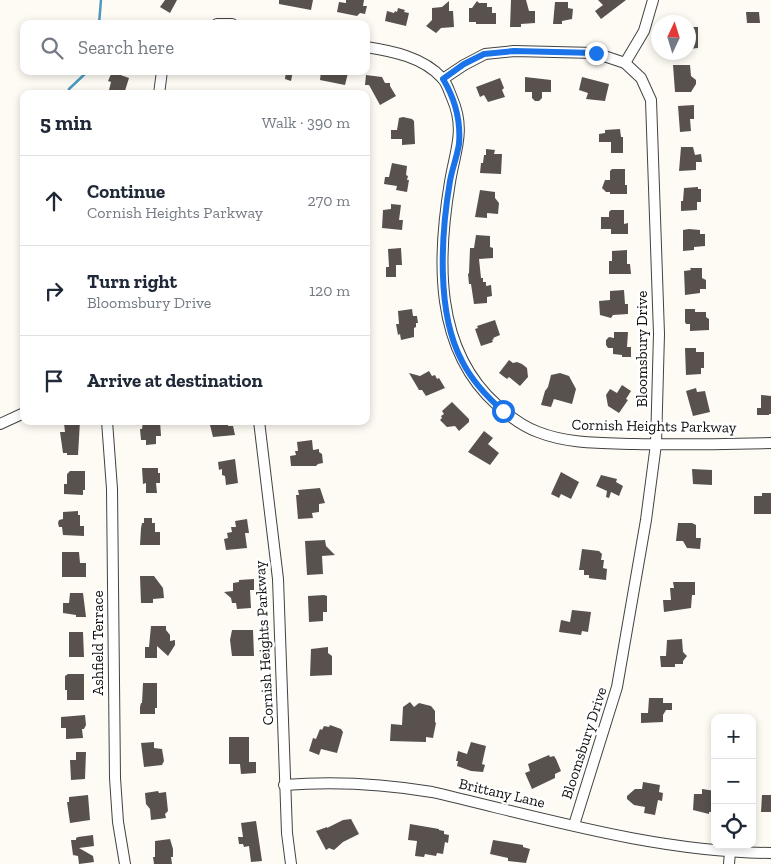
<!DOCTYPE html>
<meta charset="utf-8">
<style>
body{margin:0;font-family:"Zilla Slab",serif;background:#f6f6f7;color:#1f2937}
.controls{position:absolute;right:15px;bottom:15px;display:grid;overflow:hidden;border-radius:10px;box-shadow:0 2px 8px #0003}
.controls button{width:45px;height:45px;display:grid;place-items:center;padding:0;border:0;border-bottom:1px solid #e0e1e3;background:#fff;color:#1f2937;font:25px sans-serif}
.compass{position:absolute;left:651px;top:15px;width:45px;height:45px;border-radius:50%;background:#fff;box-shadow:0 2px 8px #0003;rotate:4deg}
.stop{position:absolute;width:15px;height:15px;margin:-11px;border:4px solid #1a73e8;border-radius:50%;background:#fff}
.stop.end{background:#1a73e8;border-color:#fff;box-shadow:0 1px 5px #0008}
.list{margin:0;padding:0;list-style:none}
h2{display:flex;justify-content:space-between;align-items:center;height:65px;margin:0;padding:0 20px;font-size:21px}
h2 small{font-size:16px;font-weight:400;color:#747a83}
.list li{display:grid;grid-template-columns:32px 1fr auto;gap:15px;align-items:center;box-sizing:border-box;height:90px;padding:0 20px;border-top:1px solid #e0e1e3}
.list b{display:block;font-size:19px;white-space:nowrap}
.list p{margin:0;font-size:16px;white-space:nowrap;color:#747a83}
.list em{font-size:16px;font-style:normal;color:#747a83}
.icon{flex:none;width:28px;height:28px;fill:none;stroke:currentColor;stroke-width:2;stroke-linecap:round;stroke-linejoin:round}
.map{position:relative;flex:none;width:771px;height:864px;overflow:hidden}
.search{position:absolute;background:#fff;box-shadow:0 2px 8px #0003;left:20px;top:20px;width:350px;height:55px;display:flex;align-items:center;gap:12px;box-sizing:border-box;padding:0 18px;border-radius:10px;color:#747a83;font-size:19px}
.panel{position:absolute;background:#fff;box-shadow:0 2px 8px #0003;left:20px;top:90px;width:350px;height:335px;border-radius:10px}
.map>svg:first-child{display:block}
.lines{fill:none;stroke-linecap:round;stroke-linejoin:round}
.stream{stroke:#4b9ac0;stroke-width:2.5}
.building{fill:#58514d}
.street-casing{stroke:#434343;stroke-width:12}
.street{stroke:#fff;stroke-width:10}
.route{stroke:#1a73e8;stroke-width:6}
.labels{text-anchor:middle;stroke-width:5;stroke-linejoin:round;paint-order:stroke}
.street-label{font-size:15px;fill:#101010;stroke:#fff}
</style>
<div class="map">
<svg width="771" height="864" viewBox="0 0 771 864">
<rect width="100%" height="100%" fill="#fefbf4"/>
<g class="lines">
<!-- stream -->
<g class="stream">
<path d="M 99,24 L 101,0"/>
<path d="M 68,94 L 69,89 L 88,71"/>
</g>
</g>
<!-- building -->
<g class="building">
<path d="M 165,0 L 177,0 L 170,13 L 160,7 Z"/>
<path d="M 279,0 L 313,0 L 311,10 L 279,4 Z"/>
<path d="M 346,0 L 364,0 L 363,6 L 367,6 L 365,14 L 360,13 L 357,16 L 337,12 L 339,2 L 346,3 Z"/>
<path d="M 511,0 L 526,0 L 529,11 L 535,11 L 535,23 L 521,24 L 521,27 L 510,27 Z"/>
<path d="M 598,0 L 626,0 L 601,19 L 595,11 L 603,5 Z"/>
<path d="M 449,1 L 449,11 L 453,11 L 454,27 L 441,28 L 436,33 L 426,26 L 432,20 L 432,8 L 442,7 Z"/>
<path d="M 477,1 L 479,3 L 487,3 L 487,7 L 492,7 L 492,13 L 496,13 L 496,24 L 476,24 L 476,22 L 469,22 L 469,8 L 472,8 Z"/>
<path d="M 555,2 L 568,2 L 568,8 L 573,9 L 572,19 L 562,21 L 562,24 L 553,24 Z"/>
<path d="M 398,8 L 405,10 L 404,12 L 409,13 L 406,26 L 385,21 L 387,11 L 394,13 L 395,11 L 397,12 Z"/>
<path d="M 746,12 L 759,12 L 760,23 L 747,23 Z"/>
<path d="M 688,27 L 698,27 L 698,48 L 688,49 Z"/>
<path d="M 673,65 L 690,65 L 691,76 L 696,80 L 696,84 L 691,92 L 675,92 Z"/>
<path d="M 286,71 L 293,71 L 291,81 L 285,79 Z"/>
<path d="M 321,71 L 348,73 L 345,85 L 320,80 Z"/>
<path d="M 112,72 L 129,78 L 124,94 L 108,94 L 111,82 L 108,81 Z"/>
<path d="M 366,75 L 382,77 L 385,83 L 390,83 L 390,86 L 396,96 L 380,105 L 369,85 L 365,85 Z"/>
<path d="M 525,77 L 551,80 L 551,92 L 542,92 L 542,98 L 539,101 L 535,101 L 532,98 L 532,92 L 525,92 Z"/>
<path d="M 582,77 L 609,84 L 605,101 L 586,99 L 588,93 L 579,90 Z"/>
<path d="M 500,78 L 504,88 L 502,90 L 505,97 L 488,102 L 484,95 L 480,97 L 476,87 Z"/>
<path d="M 694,105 L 694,119 L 690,119 L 691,131 L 680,132 L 678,106 Z"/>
<path d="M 403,117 L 412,119 L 414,121 L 415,144 L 402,145 L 402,139 L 391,139 L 391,130 L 397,130 L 399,118 Z"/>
<path d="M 620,129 L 621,137 L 623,137 L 623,153 L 611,153 L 611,142 L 599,142 L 599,134 L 605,133 L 605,130 Z"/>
<path d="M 681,147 L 693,147 L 695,155 L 701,154 L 702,162 L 696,162 L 696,170 L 679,171 Z"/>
<path d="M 486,149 L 495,150 L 494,154 L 502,154 L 501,174 L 480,173 L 481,163 L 483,163 L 484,155 L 486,155 Z"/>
<path d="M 392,163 L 407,166 L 406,175 L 408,176 L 407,180 L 409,180 L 407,192 L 396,190 L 397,186 L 384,184 L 385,177 L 389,177 Z"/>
<path d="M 612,169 L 625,169 L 625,185 L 627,185 L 627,194 L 610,194 L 610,192 L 606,192 L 602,188 L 605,180 L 610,180 L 610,171 Z"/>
<path d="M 698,187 L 698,189 L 701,189 L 701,202 L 697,202 L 697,210 L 681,211 L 681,201 L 683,201 L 684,188 Z"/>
<path d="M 480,190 L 495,192 L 495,198 L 499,203 L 498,214 L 487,213 L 487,218 L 475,217 Z"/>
<path d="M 391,204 L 401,205 L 399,220 L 403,220 L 402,230 L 382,228 L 383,210 L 391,209 Z"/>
<path d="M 611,210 L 624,210 L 624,224 L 628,223 L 628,234 L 611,234 L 611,229 L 601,229 L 601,217 L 609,217 L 609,212 Z"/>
<path d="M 689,229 L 700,230 L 700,234 L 705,234 L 705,246 L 694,247 L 694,250 L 683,251 L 683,230 Z"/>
<path d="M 476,235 L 490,236 L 490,247 L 493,248 L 493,258 L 479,259 L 481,278 L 483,278 L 483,282 L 486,282 L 486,286 L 491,285 L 492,296 L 487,297 L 487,303 L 474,304 L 471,284 L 469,284 L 468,274 L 469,273 L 470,248 L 474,248 Z"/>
<path d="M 401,248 L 402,265 L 396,265 L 396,277 L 386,277 L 386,267 L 389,267 L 388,249 Z"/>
<path d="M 627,250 L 627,264 L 630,264 L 631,274 L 609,274 L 609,261 L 612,261 L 612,251 Z"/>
<path d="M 690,268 L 702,268 L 702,278 L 706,280 L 706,289 L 700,289 L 700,293 L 685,295 L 684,271 L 691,270 Z"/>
<path d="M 624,290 L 625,304 L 628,304 L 628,314 L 613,315 L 611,318 L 600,315 L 599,301 L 610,300 L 610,291 Z"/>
<path d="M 412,309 L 413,316 L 417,316 L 418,323 L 416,323 L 416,327 L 414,328 L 414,337 L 401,340 L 400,334 L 398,335 L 396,324 L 399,324 L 398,311 Z"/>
<path d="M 685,309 L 695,309 L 695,312 L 706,312 L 706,317 L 709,319 L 709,330 L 690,331 L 690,324 L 686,324 L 685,322 Z"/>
<path d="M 495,320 L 500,335 L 493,338 L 494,339 L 492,340 L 493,342 L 481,346 L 475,329 L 478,328 L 477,326 Z"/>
<path d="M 614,332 L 628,332 L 627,347 L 631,347 L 631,357 L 622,357 L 622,355 L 613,354 L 613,348 L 608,348 L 606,345 L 606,340 L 609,337 L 614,338 Z"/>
<path d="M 685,348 L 696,348 L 696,352 L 704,352 L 704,368 L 701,368 L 701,374 L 686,375 Z"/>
<path d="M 509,360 L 513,363 L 517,362 L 522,364 L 527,368 L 528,377 L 520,386 L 509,377 L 507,379 L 499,373 Z"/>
<path d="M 429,371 L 432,376 L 435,375 L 437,379 L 439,378 L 445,388 L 426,396 L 422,390 L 419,390 L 409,373 L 420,376 Z"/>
<path d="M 560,373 L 569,376 L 576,389 L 572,404 L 554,399 L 551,407 L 541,405 L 545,391 L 548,387 L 551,375 Z"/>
<path d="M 622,385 L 631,391 L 626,399 L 628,400 L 619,413 L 608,406 L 606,395 L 610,389 L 617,393 Z"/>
<path d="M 696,388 L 697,392 L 705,391 L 710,412 L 693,416 L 686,391 Z"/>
<path d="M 761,395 L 771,396 L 771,414 L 769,414 L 769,415 L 757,415 L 757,408 L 761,408 Z"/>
<path d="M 452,402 L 469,419 L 469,422 L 459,431 L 455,426 L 447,427 L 440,420 L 442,418 L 441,416 L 444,414 L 442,411 Z"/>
<path d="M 80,421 L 78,455 L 67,455 L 67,453 L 63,453 L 60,432 L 65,432 L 64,423 Z"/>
<path d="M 143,421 L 160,421 L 161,436 L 156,436 L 156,444 L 146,445 L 146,440 L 141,440 L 140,429 L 142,429 Z"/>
<path d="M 209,421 L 228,421 L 228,426 L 233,426 L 235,435 L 213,437 Z"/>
<path d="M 484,431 L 493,438 L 488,444 L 499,453 L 490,465 L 468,452 Z"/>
<path d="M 312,440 L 313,450 L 319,449 L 319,452 L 322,454 L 323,463 L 318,464 L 316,466 L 291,466 L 290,456 L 296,455 L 295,451 L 298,451 L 297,442 Z"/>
<path d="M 235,459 L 238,483 L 226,485 L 225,476 L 222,475 L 222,469 L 219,470 L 218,462 Z"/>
<path d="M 142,468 L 158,468 L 158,473 L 160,473 L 160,483 L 156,483 L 157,493 L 146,493 L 146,483 L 143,484 Z"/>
<path d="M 692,469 L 712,470 L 712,485 L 693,484 Z"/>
<path d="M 70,471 L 85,471 L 85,490 L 83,490 L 83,495 L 64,494 L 64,484 L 67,484 L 67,474 Z"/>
<path d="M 561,472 L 579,482 L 571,499 L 561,494 L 559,498 L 551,494 Z"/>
<path d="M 601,475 L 617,479 L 616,482 L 623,486 L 619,496 L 611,492 L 609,498 L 606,497 L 607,491 L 596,486 Z"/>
<path d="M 320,488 L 325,503 L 319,504 L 319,512 L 312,513 L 313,518 L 298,519 L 296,495 L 299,495 L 298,490 Z"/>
<path d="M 762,493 L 771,493 L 771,514 L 754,514 L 754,496 L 762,496 Z"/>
<path d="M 78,511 L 78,515 L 80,515 L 80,526 L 84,526 L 84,536 L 63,535 L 62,527 L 59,527 L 58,523 L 59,520 L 63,519 L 63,512 Z"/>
<path d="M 144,518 L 152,518 L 152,523 L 155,523 L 155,532 L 160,532 L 160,545 L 140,545 L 141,528 L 142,523 L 144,523 Z"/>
<path d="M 247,519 L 249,533 L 245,533 L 247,548 L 226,550 L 224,539 L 228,538 L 227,533 L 232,532 L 231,527 L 236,527 L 235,521 Z"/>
<path d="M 678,523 L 692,523 L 696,525 L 696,538 L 701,538 L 700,549 L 687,548 L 683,541 L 676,541 Z"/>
<path d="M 325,540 L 326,546 L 335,555 L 322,556 L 323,574 L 307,575 L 305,541 Z"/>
<path d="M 582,549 L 599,551 L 602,554 L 601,560 L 604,560 L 603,568 L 607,569 L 606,580 L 589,578 L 589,575 L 584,575 L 584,570 L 579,570 Z"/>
<path d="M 62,552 L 79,552 L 80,563 L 86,563 L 86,577 L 62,577 Z"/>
<path d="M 140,576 L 154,576 L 163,588 L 164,598 L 153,599 L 153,603 L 141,603 Z"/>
<path d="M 254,579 L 254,590 L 250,590 L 251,608 L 237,609 L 236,603 L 232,603 L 231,598 L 224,592 L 233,591 L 233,583 L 239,582 L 239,580 Z"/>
<path d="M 673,582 L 695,582 L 695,595 L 692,595 L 691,608 L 664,612 L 663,600 L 671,600 L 670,588 L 674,588 Z"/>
<path d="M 70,593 L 83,593 L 86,617 L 76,617 L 76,615 L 63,613 L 63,603 L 69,603 Z"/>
<path d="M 324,595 L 327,596 L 327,612 L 323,612 L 323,621 L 309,622 L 308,596 Z"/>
<path d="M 572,610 L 591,612 L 588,632 L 582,631 L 581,635 L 559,632 L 561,620 L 570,622 Z"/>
<path d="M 151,626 L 166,626 L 166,630 L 170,635 L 170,641 L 175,640 L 175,645 L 168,656 L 157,646 L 157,658 L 145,658 L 145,647 L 149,647 Z"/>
<path d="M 232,630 L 253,630 L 254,656 L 232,656 L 230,640 Z"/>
<path d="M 69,632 L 83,632 L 84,657 L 69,657 Z"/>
<path d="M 682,639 L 683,652 L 687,656 L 683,661 L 683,664 L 675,664 L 675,667 L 661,667 L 660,656 L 666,656 L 667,640 Z"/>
<path d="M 328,647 L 328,653 L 332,656 L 332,675 L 310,676 L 311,649 Z"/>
<path d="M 68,674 L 84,674 L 84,700 L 67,700 L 67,690 L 65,690 L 65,676 Z"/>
<path d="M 143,683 L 157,683 L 157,708 L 155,708 L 155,714 L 140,714 L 140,707 L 141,703 L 142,703 Z"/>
<path d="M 649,698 L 663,698 L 663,703 L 672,703 L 672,710 L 666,710 L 663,715 L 663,722 L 641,723 L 641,713 L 648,713 Z"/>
<path d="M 410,702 L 414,707 L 419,703 L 431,706 L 435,711 L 435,722 L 436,723 L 433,738 L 426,737 L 426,742 L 390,741 L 391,724 L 402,725 L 403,707 Z"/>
<path d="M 85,715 L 86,725 L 84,729 L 82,729 L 83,738 L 66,739 L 66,728 L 61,728 L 61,717 Z"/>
<path d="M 330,725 L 341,729 L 343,732 L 337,753 L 321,749 L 319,755 L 309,751 L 313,738 L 316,739 L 320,729 L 322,730 L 324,726 L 329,727 Z"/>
<path d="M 229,737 L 249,737 L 249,762 L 256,762 L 256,773 L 241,774 L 240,764 L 229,764 Z"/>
<path d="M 154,742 L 154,748 L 162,749 L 164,761 L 162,765 L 144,767 L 141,743 Z"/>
<path d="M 471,742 L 486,746 L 482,764 L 485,765 L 483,772 L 471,771 L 457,766 L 458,761 L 456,761 L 458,751 L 467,754 Z"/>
<path d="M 76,752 L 86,752 L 85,779 L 71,780 L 70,760 L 76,760 Z"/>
<path d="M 549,755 L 550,757 L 554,756 L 556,759 L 561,771 L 555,774 L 555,778 L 532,789 L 525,773 L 530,771 L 528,764 Z"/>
<path d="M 643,782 L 660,785 L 659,792 L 663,793 L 662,801 L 658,800 L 655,815 L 644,813 L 645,807 L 634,805 L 627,799 L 627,796 L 635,789 L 642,789 Z"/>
<path d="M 702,789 L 715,791 L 715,812 L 709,812 L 709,814 L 693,810 L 694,794 L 702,794 Z"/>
<path d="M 158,791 L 159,793 L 166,792 L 168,811 L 165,814 L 166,818 L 151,820 L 150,809 L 146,804 L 145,793 Z"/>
<path d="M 88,795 L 90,820 L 70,823 L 67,802 L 69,802 L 69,797 Z"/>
<path d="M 762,795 L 771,795 L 771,812 L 761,812 Z"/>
<path d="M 351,819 L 359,834 L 343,842 L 334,850 L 329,848 L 326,850 L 316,831 L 327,827 L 327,828 L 343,820 Z"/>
<path d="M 256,821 L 262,861 L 251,862 L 249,846 L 244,847 L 243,844 L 239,844 L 238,837 L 243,837 L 241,823 Z"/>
<path d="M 410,824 L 439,829 L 439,830 L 444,831 L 444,834 L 449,835 L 448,843 L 445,842 L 443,854 L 437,853 L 436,856 L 425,854 L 424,857 L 415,856 L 417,841 L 408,840 Z"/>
<path d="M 93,835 L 94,846 L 79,848 L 93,856 L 94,862 L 79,864 L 78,856 L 73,855 L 71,840 L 76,840 L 76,838 L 78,837 Z"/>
<path d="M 170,839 L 173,849 L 173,857 L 171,857 L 172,864 L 154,864 L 153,857 L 155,857 L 155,841 Z"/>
<path d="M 493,840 L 523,845 L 523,847 L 530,849 L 526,863 L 508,861 L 508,858 L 490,854 Z"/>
</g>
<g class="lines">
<!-- street casing -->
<g class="street-casing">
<g id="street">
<path d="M 217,24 L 232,24"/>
<path d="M 366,47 C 392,51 423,57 442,78 C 447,83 449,91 452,98 C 466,130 455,151 450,182 C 437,259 434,349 497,405 C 509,416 522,426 538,432 C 568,444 603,443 635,444 C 680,445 726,444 771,443"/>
<path d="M 625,63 L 644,31 L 653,0"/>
<path d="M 443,79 L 464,65 L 485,54 L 514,51 L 595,53 L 625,63 L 641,78 L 651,100 L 659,334 L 656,444 L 646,520 L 617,687 L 574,825"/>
<path d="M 159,94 L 162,71"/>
<path d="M 107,421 L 112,489 L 115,778 L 118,822 L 125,864"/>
<path d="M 259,421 L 278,579 L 287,833 L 291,864"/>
<path d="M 0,424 L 24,413"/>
<path d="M 284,785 C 334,781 384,784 432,792 C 544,818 656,852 771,853"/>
<path d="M 729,864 L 730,852"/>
</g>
</g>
<!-- street -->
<use href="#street" class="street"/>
</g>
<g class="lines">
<!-- route -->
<path class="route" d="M 503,411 C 486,396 472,381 462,361 C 436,313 441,234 450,181 C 452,169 457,157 459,144 C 461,120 455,99 443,79 L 464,64 L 484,54 L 514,51 L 596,53"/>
</g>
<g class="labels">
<!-- street labels -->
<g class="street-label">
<text transform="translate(642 349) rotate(-90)" y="5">Bloomsbury Drive</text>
<text transform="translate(654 426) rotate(1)" y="5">Cornish Heights Parkway</text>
<text transform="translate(98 643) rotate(-90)" y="5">Ashfield Terrace</text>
<text transform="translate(264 643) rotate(-93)" y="5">Cornish Heights Parkway</text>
<text transform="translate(584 743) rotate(-72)" y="5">Bloomsbury Drive</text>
<text transform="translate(502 793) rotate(13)" y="5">Brittany Lane</text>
</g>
</g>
</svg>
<div class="controls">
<button>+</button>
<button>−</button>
<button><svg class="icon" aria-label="locate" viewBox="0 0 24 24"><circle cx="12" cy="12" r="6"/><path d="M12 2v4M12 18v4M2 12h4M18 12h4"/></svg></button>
</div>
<svg class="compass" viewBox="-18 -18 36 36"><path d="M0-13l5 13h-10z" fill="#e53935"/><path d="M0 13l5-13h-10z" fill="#747a83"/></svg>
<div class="stop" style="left:503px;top:411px"></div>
<div class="stop end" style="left:596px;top:53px"></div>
<div class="search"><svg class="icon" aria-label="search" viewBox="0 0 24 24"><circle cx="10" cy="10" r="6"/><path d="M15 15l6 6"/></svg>Search here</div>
<section class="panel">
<h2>5 min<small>Walk · 390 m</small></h2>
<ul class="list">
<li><svg class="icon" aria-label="ahead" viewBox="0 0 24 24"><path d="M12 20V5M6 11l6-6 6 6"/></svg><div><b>Continue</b><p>Cornish Heights Parkway</p></div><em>270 m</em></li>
<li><svg class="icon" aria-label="right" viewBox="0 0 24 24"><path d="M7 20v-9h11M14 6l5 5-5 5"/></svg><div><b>Turn right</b><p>Bloomsbury Drive</p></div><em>120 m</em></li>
<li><svg class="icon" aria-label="arrive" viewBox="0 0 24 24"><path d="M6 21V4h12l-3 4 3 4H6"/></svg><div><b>Arrive at destination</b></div></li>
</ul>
</section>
</div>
